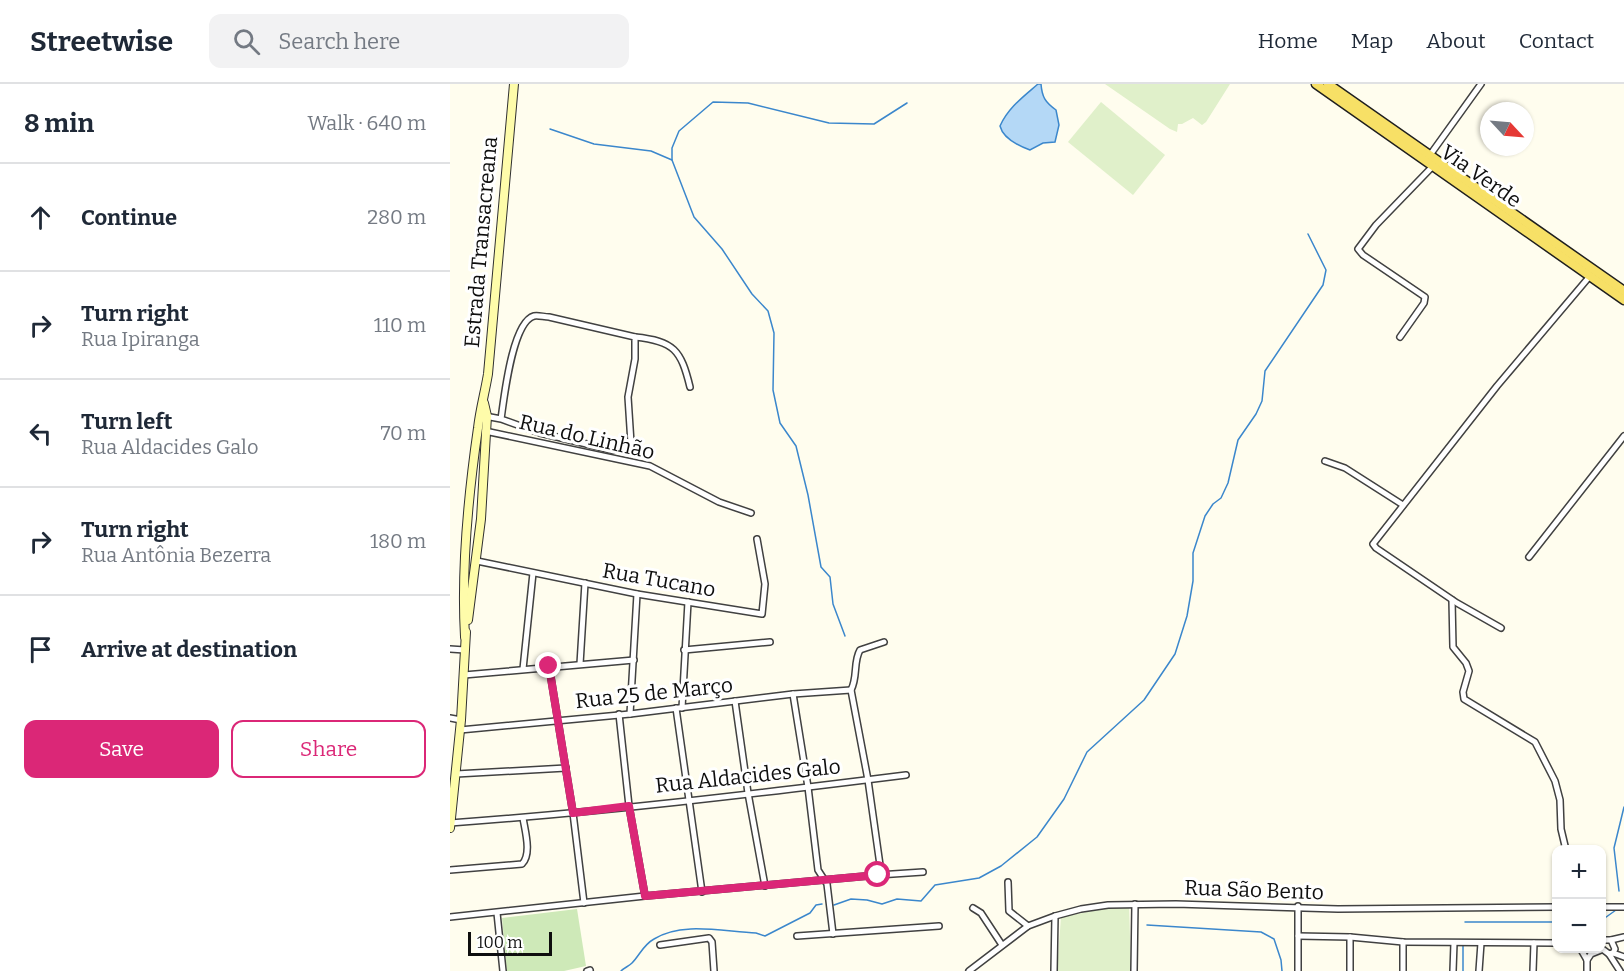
<!DOCTYPE html>
<meta charset="utf-8">
<style>
body{margin:0;font-family:Bitter,serif;background:#f2f2f3;color:#1f2937}
.controls{position:absolute;right:18px;bottom:18px;display:grid;overflow:hidden;border-radius:12px;box-shadow:0 2px 4px #0004}
.controls button{width:54px;height:54px;display:grid;place-items:center;padding:0;border:0;border-bottom:2px solid #e0e1e3;background:#fff;color:#1f2937;font:30px sans-serif}
.compass{position:absolute;left:1030px;top:18px;width:54px;height:54px;border-radius:50%;background:#fff;box-shadow:0 2px 4px #0004;rotate:116deg}
.scale{position:absolute;left:18px;bottom:15px;width:84px;box-sizing:border-box;padding-left:6px;border:3px solid #0e0e0e;border-top:0;font-size:16px;line-height:21px;white-space:nowrap;color:#0e0e0e;-webkit-text-stroke:4px #fff;paint-order:stroke}
.stop{position:absolute;width:18px;height:18px;margin:-14px;border:4px solid #db2777;border-radius:50%;background:#fff}
.stop.end{background:#db2777;border-color:#fff;box-shadow:0 2px 6px #0008}
.list{margin:0;padding:0;list-style:none}
h2{display:flex;justify-content:space-between;align-items:center;height:78px;margin:0;padding:0 24px;font-size:26px}
h2 small{font-size:20px;font-weight:400;color:#747a83}
.list li{display:grid;grid-template-columns:39px 1fr auto;gap:18px;align-items:center;box-sizing:border-box;height:108px;padding:0 24px;border-top:2px solid #e0e1e3}
.list b{display:block;font-size:22px;white-space:nowrap}
.list p{margin:0;font-size:20px;white-space:nowrap;color:#747a83}
.list em{font-size:20px;font-style:normal;color:#747a83}
.actions{display:flex;gap:12px;padding:18px 24px}
.actions a{flex:1;padding:14px 0;border:2px solid #db2777;border-radius:12px;text-align:center;font-size:21px;color:#db2777}
.actions .main{background:#db2777;color:#fff}
.icon{flex:none;width:33px;height:33px;fill:none;stroke:currentColor;stroke-width:2;stroke-linecap:round;stroke-linejoin:round}
.map{position:relative;flex:none;width:1174px;height:887px;overflow:hidden}
header{display:flex;align-items:center;gap:36px;box-sizing:border-box;height:84px;padding:0 30px;background:#fff;border-bottom:2px solid #e0e1e3}
header strong{font-size:28px}
nav{display:flex;gap:33px;margin-inline-start:auto;font-size:21px}
.search{width:420px;height:54px;background:#f2f2f3;display:flex;align-items:center;gap:15px;box-sizing:border-box;padding:0 21px;border-radius:12px;color:#747a83;font-size:22px}
main{display:flex}
aside{flex:1;background:#fff}
.map>svg:first-child{display:block}
.green{fill:#cee9b8}
.pitch{fill:#e0f0ca}
.water{fill:#b4d8f6;stroke:#3b87cc;stroke-width:1.5}
.lines{fill:none;stroke-linecap:round;stroke-linejoin:round}
.stream{stroke:#3b87cc;stroke-width:1.5}
.street-casing{stroke:#414141;stroke-width:8}
.secondary-casing{stroke:#303030;stroke-width:10}
.primary-casing{stroke:#1f1f1f;stroke-width:11}
.street{stroke:#fff;stroke-width:5}
.secondary{stroke:#fefcaa;stroke-width:8}
.primary{stroke:#f7e066;stroke-width:8}
.route{stroke:#db2777;stroke-width:8}
.labels{text-anchor:middle;stroke-width:6;stroke-linejoin:round;paint-order:stroke}
.street-label{font-size:21px;fill:#0e0e0e;stroke:#fff}
</style>
<header>
<strong>Streetwise</strong>
<div class="search"><svg class="icon" aria-label="search" viewBox="0 0 24 24"><circle cx="10" cy="10" r="6"/><path d="M15 15l6 6"/></svg>Search here</div>
<nav><a>Home</a><a>Map</a><a>About</a><a>Contact</a></nav>
</header>
<main>
<aside>
<h2>8 min<small>Walk · 640 m</small></h2>
<ul class="list">
<li><svg class="icon" aria-label="ahead" viewBox="0 0 24 24"><path d="M12 20V5M6 11l6-6 6 6"/></svg><div><b>Continue</b></div><em>280 m</em></li>
<li><svg class="icon" aria-label="right" viewBox="0 0 24 24"><path d="M7 20v-9h11M14 6l5 5-5 5"/></svg><div><b>Turn right</b><p>Rua Ipiranga</p></div><em>110 m</em></li>
<li><svg class="icon" aria-label="left" viewBox="0 0 24 24"><path d="M17 20v-9H6M10 6l-5 5 5 5"/></svg><div><b>Turn left</b><p>Rua Aldacides Galo</p></div><em>70 m</em></li>
<li><svg class="icon" aria-label="right" viewBox="0 0 24 24"><path d="M7 20v-9h11M14 6l5 5-5 5"/></svg><div><b>Turn right</b><p>Rua Antônia Bezerra</p></div><em>180 m</em></li>
<li><svg class="icon" aria-label="arrive" viewBox="0 0 24 24"><path d="M6 21V4h12l-3 4 3 4H6"/></svg><div><b>Arrive at destination</b></div></li>
</ul>
<div class="actions"><a class="main">Save</a><a>Share</a></div>
</aside>
<div class="map">
<svg width="1174" height="887" viewBox="0 0 1174 887">
<rect width="100%" height="100%" fill="#fffdee"/>
<!-- green -->
<path class="green" d="M 127,825 L 136,882 L 114,887 L 57,887 L 52,834 Z"/>
<!-- pitch -->
<g class="pitch">
<path d="M 655,0 L 780,0 L 756,38 L 752,41 L 743,34 L 732,40 L 728,40 L 727,48 L 720,45 Z"/>
<path d="M 651,18 L 715,71 L 683,111 L 618,58 Z"/>
<path d="M 679,820 L 681,887 L 607,887 L 611,833 Z"/>
</g>
<!-- water -->
<path class="water" d="M 588,0 L 591,0 C 592,13 595,18 606,26 L 609,41 L 605,58 L 593,59 L 580,66 C 569,62 553,54 550,42 C 558,24 573,13 588,0 Z"/>
<g class="lines">
<!-- stream -->
<g class="stream">
<path d="M 100,45 L 144,60 L 201,67 L 222,76"/>
<path d="M 395,552 L 383,520 L 380,493 L 371,483 L 358,411 L 346,362 L 330,339 L 323,306 L 324,249 L 318,227 L 302,210 L 272,165 L 244,133 L 222,76 L 222,64 L 229,47 L 263,18 L 298,19 L 379,39 L 424,40 L 457,19"/>
<path d="M 1169,807 L 1164,764 L 1174,723"/>
<path d="M 384,821 L 401,815 L 417,816 L 432,820 L 447,815 L 471,817 L 485,801 L 529,794 L 551,782 L 587,753 L 614,715 L 637,668 L 694,616 L 725,570 L 737,532 L 743,497 L 743,469 L 755,432 L 763,420 L 771,414 L 778,399 L 788,356 L 806,330 L 812,317 L 815,287 L 873,201 L 876,186 L 858,150"/>
<path d="M 1152,836 L 1166,826"/>
<path d="M 1015,838 L 1106,838"/>
<path d="M 697,841 L 811,848 L 824,855 L 831,876 L 832,887"/>
<path d="M 1013,862 L 1013,887"/>
<path d="M 171,887 C 174,884 179,882 182,879 C 190,871 193,861 204,855 C 232,837 275,848 306,849 L 315,852 L 360,829 L 366,821 L 372,820"/>
</g>
<!-- street casing -->
<g class="street-casing">
<g id="street">
<path d="M 980,71 L 1031,0"/>
<path d="M 185,253 C 224,257 231,266 240,303"/>
<path d="M 950,253 L 974,219 L 975,213 L 913,171 L 908,165 L 926,141 L 983,82"/>
<path d="M 35,332 L 51,335 L 90,349 L 162,366 L 177,365 L 181,359 L 178,313 L 185,275 L 185,253 L 99,233 C 94,233 88,231 84,232 C 62,238 54,315 51,335"/>
<path d="M 35,347 L 200,382 L 269,418 L 301,429"/>
<path d="M 875,377 L 895,384 L 953,421"/>
<path d="M 1079,473 L 1174,352"/>
<path d="M 27,477 L 187,510 L 312,530 L 315,500 L 307,455"/>
<path d="M 1002,516 L 1003,563 L 1016,579 L 1019,587 L 1013,608 L 1014,615 L 1085,658 L 1105,697 L 1110,716 L 1111,745 L 1116,766"/>
<path d="M 1051,544 L 1007,519 L 926,464 L 923,460 L 1047,302 L 1140,192"/>
<path d="M 0,565 L 15,566"/>
<path d="M 234,566 L 320,558"/>
<path d="M 130,580 L 135,499"/>
<path d="M 99,582 L 123,729 L 134,819"/>
<path d="M 73,585 L 83,489"/>
<path d="M 14,591 L 184,576"/>
<path d="M 343,610 L 358,703 L 368,786 L 377,800 L 383,850"/>
<path d="M 285,617 L 298,709 L 315,802"/>
<path d="M 226,624 L 252,808"/>
<path d="M 232,624 L 238,518"/>
<path d="M 169,630 L 179,722 L 195,812"/>
<path d="M 180,630 L 187,510"/>
<path d="M 0,634 L 11,636"/>
<path d="M 10,646 L 180,630 L 343,610 L 401,606"/>
<path d="M 6,690 L 116,684"/>
<path d="M 0,739 C 153,728 304,710 456,691"/>
<path d="M 0,786 L 72,780 C 82,770 75,747 73,734"/>
<path d="M 428,791 L 473,788"/>
<path d="M 558,798 L 559,827 L 578,842"/>
<path d="M 1152,823 L 1174,823"/>
<path d="M 523,824 L 531,829 L 552,861"/>
<path d="M 47,829 L 53,887"/>
<path d="M 0,833 L 195,812 L 428,791 L 430,781 L 418,696 L 401,606 C 408,593 403,578 410,566 L 434,558"/>
<path d="M 347,852 L 489,842"/>
<path d="M 848,852 L 900,853 L 953,858 L 1106,859"/>
<path d="M 1161,856 L 1174,853"/>
<path d="M 953,858 L 953,887"/>
<path d="M 210,861 L 259,854 L 262,858 L 264,887"/>
<path d="M 1130,864 L 1137,876 L 1137,887"/>
<path d="M 1151,864 L 1159,870 L 1163,869 L 1165,865 L 1161,856 L 1154,856"/>
<path d="M 1132,866 L 1145,864"/>
<path d="M 1163,869 L 1174,873"/>
<path d="M 1159,870 L 1170,887"/>
<path d="M 1137,876 L 1141,870 L 1151,866"/>
<path d="M 137,887 L 140,886"/>
<path d="M 519,887 L 578,842 L 605,832 L 631,825 L 658,821 L 726,820 L 888,825 L 1106,823"/>
<path d="M 604,887 L 605,832"/>
<path d="M 684,887 L 685,820"/>
<path d="M 848,887 L 848,822"/>
<path d="M 900,887 L 900,853"/>
<path d="M 1003,887 L 1004,859"/>
<path d="M 1029,887 L 1031,859"/>
<path d="M 1083,887 L 1084,859"/>
</g>
</g>
<!-- secondary casing -->
<g class="secondary-casing">
<g id="secondary">
<path d="M 18,536 L 31,435 L 37,332 L 34,319"/>
<path d="M 15,553 C 11,484 18,413 28,344 C 30,326 35,308 38,290 L 64,0"/>
<path d="M 0,744 L 11,636 L 16,548"/>
</g>
</g>
<!-- primary casing -->
<g class="primary-casing">
<g id="primary">
<path d="M 866,0 L 1174,216"/>
<path d="M 878,0 L 1174,207"/>
</g>
</g>
<!-- street -->
<use href="#street" class="street"/>
<!-- secondary -->
<use href="#secondary" class="secondary"/>
<!-- primary -->
<use href="#primary" class="primary"/>
</g>
<g class="lines">
<!-- route -->
<path class="route" d="M 99,582 L 123,729 L 179,722 L 195,812 L 428,791"/>
</g>
<g class="labels">
<!-- street labels -->
<g class="street-label">
<text transform="translate(1031 92) rotate(35)" y="7">Via Verde</text>
<text transform="translate(31 158) rotate(-85)" y="7">Estrada Transacreana</text>
<text transform="translate(137 353) rotate(13)" y="7">Rua do Linhão</text>
<text transform="translate(209 496) rotate(10)" y="7">Rua Tucano</text>
<text transform="translate(204 609) rotate(-6)" y="7">Rua 25 de Março</text>
<text transform="translate(298 692) rotate(-6)" y="7">Rua Aldacides Galo</text>
<text transform="translate(804 806) rotate(2)" y="7">Rua São Bento</text>
</g>
</g>
</svg>
<div class="controls">
<button>+</button>
<button>−</button>
</div>
<svg class="compass" viewBox="-18 -18 36 36"><path d="M0-13l5 13h-10z" fill="#e53935"/><path d="M0 13l5-13h-10z" fill="#747a83"/></svg>
<div class="scale">100 m</div>
<div class="stop" style="left:428px;top:791px"></div>
<div class="stop end" style="left:99px;top:582px"></div>
</div>
</main>
